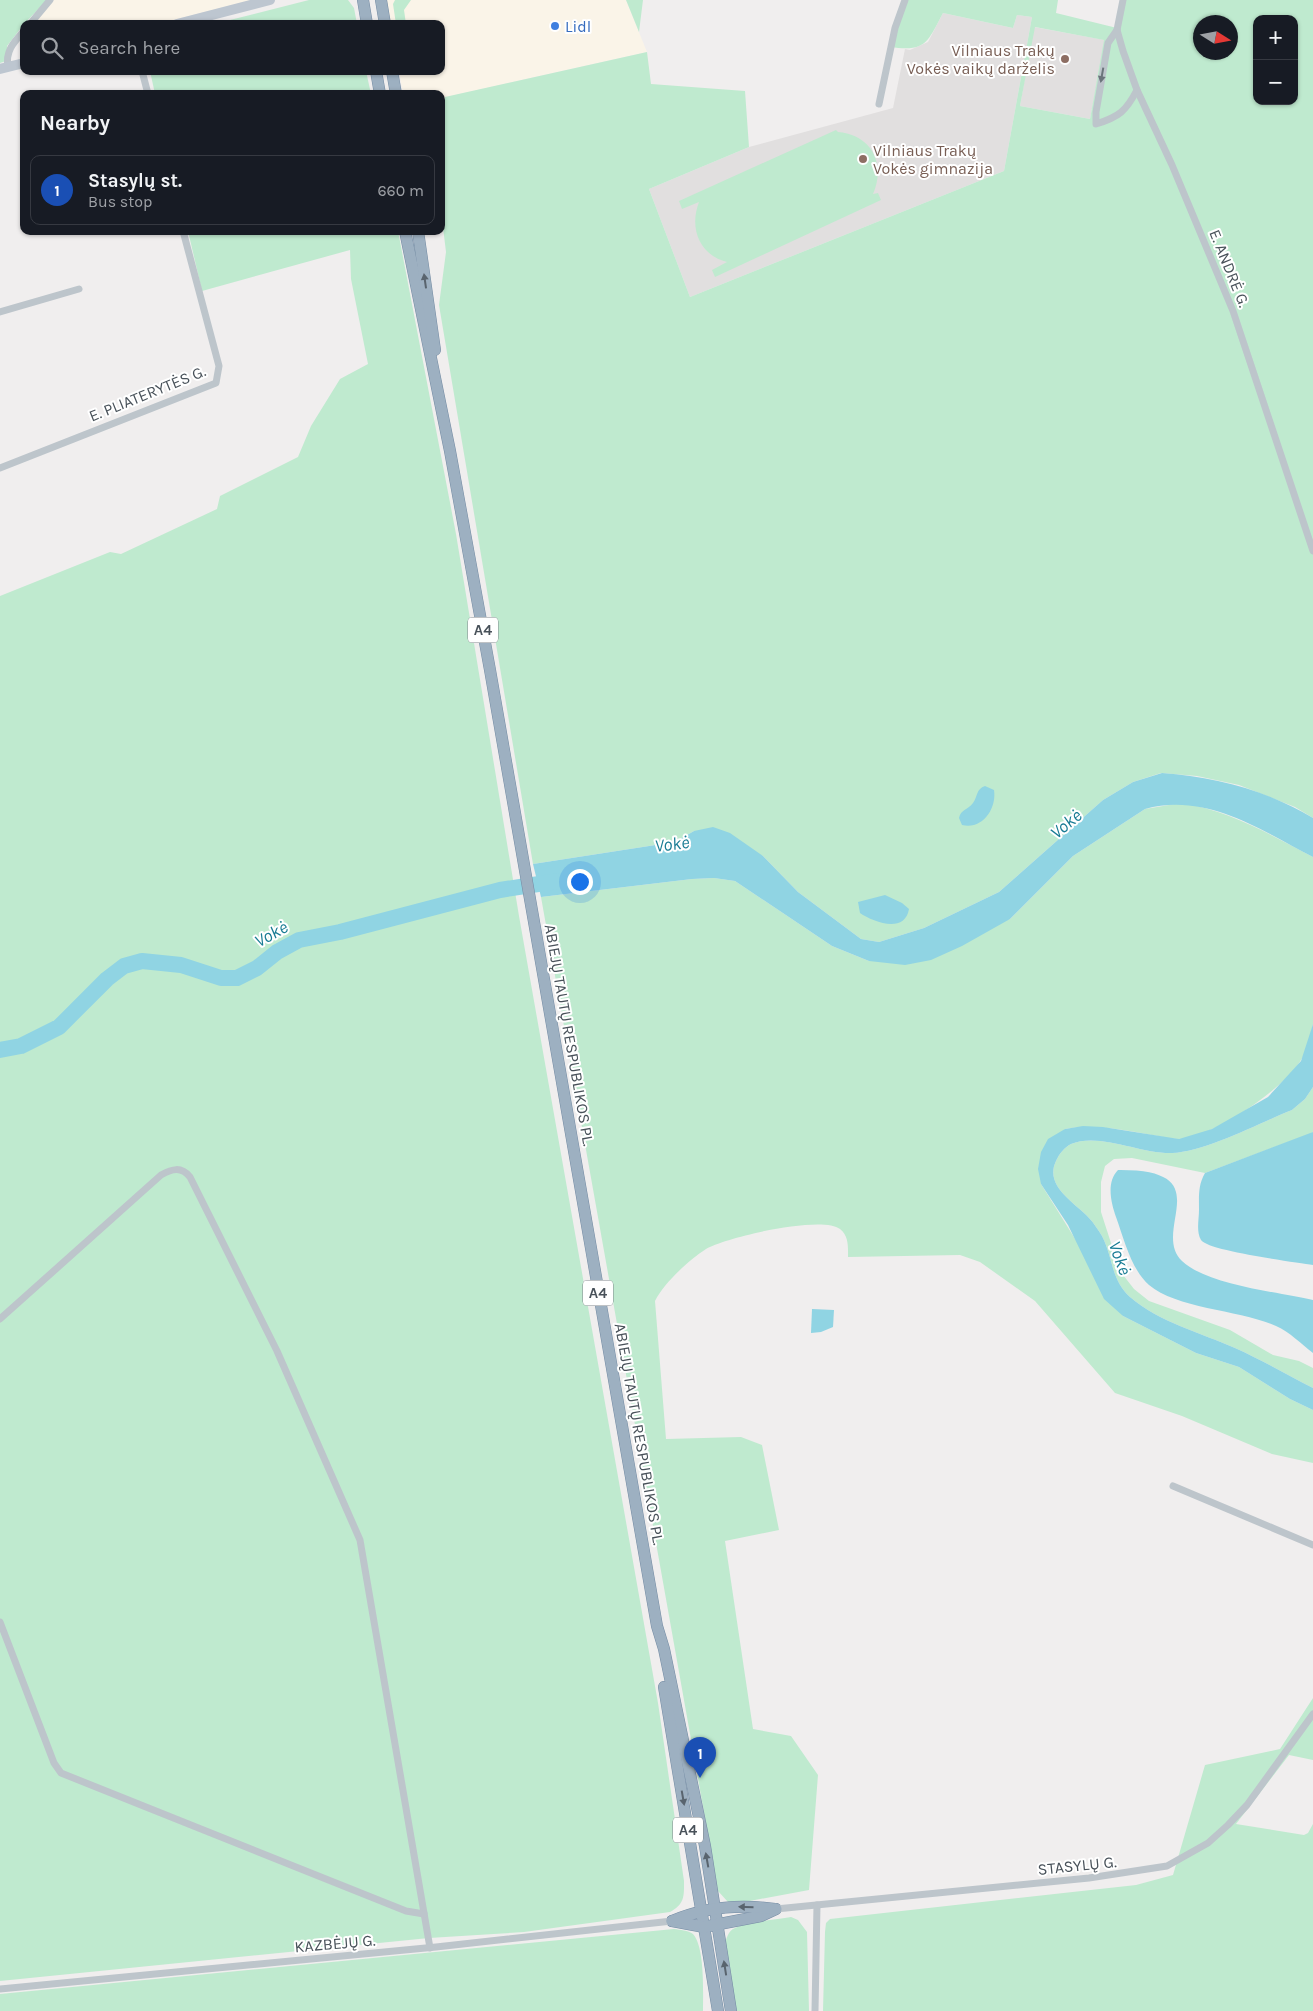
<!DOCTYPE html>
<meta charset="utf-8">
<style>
body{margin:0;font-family:Karla,sans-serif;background:#242831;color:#f1f3f6}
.controls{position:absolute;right:15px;top:15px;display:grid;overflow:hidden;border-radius:10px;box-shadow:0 1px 4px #0004}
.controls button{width:45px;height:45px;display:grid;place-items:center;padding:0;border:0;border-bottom:1px solid #363941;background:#171b24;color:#f1f3f6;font:25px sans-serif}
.compass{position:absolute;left:1193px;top:15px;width:45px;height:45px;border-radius:50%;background:#171b24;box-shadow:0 1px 4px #0004;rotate:101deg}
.you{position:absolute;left:579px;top:881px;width:18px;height:18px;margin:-12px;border:4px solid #fff;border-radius:50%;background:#1a73e8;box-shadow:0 0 0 8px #1a73e833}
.badge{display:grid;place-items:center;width:32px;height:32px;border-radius:50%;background:#db2777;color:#fff;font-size:16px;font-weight:700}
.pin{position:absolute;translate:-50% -41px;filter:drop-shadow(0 1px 2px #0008)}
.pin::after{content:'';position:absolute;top:26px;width:18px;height:15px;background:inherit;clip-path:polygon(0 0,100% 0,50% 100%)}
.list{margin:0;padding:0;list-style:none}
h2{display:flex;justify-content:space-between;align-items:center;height:65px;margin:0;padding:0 20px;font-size:21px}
h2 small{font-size:16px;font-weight:400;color:#9ea1a6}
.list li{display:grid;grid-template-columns:32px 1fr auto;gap:15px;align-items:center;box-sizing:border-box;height:70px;margin:0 10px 10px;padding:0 10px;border:1px solid #363941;border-radius:10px}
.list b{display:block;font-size:19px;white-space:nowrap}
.list p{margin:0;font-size:16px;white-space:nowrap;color:#9ea1a6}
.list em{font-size:16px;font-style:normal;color:#9ea1a6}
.icon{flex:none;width:28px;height:28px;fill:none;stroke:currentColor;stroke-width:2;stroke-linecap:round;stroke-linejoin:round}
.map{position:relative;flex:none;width:1313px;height:2011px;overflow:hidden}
.search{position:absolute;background:#171b24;box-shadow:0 1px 4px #0004;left:20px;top:20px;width:425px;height:55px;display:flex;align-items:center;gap:12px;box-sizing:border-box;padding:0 18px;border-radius:10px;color:#9ea1a6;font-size:19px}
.panel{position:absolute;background:#171b24;box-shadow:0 1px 4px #0004;left:20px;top:90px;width:425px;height:145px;border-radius:10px}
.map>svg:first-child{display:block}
.commercial{fill:#faf4e8}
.education{fill:#e1dfdf}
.green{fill:#bfeacf;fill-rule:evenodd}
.water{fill:#90d4e3}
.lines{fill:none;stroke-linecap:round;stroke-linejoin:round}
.river{stroke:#90d4e3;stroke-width:16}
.trunk-casing{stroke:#758ca4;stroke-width:12}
.minor{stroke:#bdc5cb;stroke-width:7}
.secondary{stroke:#bdc6d0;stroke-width:10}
.trunk{stroke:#9db0c1;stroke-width:11}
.oneway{fill:#6b747b}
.oneway2{fill:#59646e}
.shop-dot{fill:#3f7fe0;stroke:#fff;stroke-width:2}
.education-dot{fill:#8d6e63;stroke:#fff;stroke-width:2}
.labels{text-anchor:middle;stroke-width:4;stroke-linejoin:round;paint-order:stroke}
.shield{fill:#fff;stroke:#7f858b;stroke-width:1}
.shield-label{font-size:15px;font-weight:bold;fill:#485159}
.shop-label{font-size:16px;fill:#366cbe;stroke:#fff;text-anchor:start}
.education-label{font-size:16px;fill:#785e54;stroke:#fff;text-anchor:end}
.street-label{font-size:16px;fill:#485159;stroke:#fff}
.water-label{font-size:18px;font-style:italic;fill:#197c94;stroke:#fff}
</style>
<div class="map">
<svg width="1313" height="2011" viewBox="0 0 1313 2011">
<rect width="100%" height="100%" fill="#f0eeee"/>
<!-- commercial -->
<g class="commercial">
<path d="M 47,0 L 252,0 L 157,24 L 26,24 Z"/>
<path d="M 386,0 L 626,0 L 647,52 L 446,97 L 441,124 L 441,94 L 403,94 L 399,71 L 441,71 L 441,24 L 390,24 Z"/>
</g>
<!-- education -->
<g class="education">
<path d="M 943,13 L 1013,28 L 1017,15 L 1032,17 L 1004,171 L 690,297 L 649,189 L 749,147 L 893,108 L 905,49 L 910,50 L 928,42 Z"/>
<path d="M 1034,27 L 1105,40 L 1090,119 L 1020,106 Z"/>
</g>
<!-- green -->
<g class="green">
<path d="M 0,0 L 47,0 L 24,24 L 7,46 L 9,60 L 0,63 Z"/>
<path d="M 309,0 L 348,0 L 354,8 L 357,24 L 214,24 Z"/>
<path d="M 395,0 L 411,0 L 404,10 L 406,24 L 396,24 L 393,4 Z"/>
<path d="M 626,0 L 643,0 L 639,32 Z"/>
<path d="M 905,0 L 1058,0 L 1056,13 L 1117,28 L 1123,0 L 1313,0 L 1313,818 L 1295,807 L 1239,785 L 1197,776 L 1161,773 L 1133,782 L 1103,800 L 999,892 L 924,928 L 879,942 L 861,939 L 798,892 L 763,856 L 694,831 L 675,842 L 533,864 L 439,305 L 446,252 L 441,211 L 441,124 L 445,97 L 647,52 L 651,84 L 745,91 L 749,147 L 649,189 L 690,297 L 1004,171 L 1032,17 L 1017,15 L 1013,28 L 943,13 C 927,43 926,52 890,47 ZM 1257,19 L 1294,19 L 1294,101 L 1257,101 ZM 1200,22 L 1230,22 L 1230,52 L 1200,52 ZM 1035,27 L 1104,40 L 1090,119 L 1020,106 Z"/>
<path d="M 150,71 L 366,71 L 371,94 L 155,94 Z"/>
<path d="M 836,130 L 838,132 C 872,135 886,164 873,194 L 878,193 L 881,200 L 715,277 L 712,270 L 727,262 C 699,255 689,228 699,202 L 682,209 L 679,201 Z"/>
<path d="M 188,231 L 398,231 L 456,534 L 519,916 L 658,1703 L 684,1881 C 684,1896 685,1904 670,1912 L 524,1932 L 429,1938 L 0,1981 L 0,596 L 110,552 L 121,554 L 217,509 L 220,496 L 298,457 L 311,426 L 340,379 L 368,364 L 351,279 L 350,250 L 202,291 Z"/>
<path d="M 1181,803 C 1231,811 1269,834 1313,857 L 1313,1024 C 1310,1036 1308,1050 1301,1060 C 1285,1088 1211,1139 1178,1139 C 1170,1139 1160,1136 1152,1135 C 1122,1130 1095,1124 1065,1129 L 1041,1184 L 1123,1316 L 1196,1353 L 1239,1367 L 1290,1399 L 1313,1410 L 1313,1463 L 1272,1454 L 1182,1416 L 1115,1393 L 1035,1301 L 980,1262 L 960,1255 L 848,1257 C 848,1247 849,1236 840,1229 C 822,1215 726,1237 706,1249 C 689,1260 664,1283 655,1301 L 666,1439 L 741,1437 L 762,1445 L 779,1530 L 725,1541 L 753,1729 L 791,1736 L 818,1775 L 809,1890 L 739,1903 L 728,1902 L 718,1891 L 541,897 L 692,879 L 714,878 L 735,881 L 832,946 L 869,961 L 1010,919 L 1073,856 L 1145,809 Z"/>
<path d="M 1313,1087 L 1313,1132 L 1310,1134 L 1205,1173 L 1132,1158 L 1114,1159 L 1105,1166 L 1101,1182 L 1101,1212 L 1120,1271 L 1134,1289 L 1149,1301 L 1230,1330 L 1273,1355 L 1299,1361 L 1313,1368 L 1313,1388 C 1287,1375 1262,1360 1235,1348 C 1201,1333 1159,1322 1130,1297 C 1111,1280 1113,1257 1102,1236 C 1098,1230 1094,1223 1089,1218 C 1074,1202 1044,1186 1056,1161 C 1059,1154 1065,1147 1071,1144 C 1099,1132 1141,1154 1172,1153 C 1205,1152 1259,1123 1292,1110 L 1305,1099 Z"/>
<path d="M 1313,1698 L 1313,1760 L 1289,1755 L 1236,1824 L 1304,1835 L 1308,1833 L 1313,1824 L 1313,2011 L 823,2011 L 825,1932 L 826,1923 L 830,1919 L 1136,1885 L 1173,1875 L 1205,1765 L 1280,1749 Z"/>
<path d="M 791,1917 L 798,1920 L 807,1932 L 809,2011 L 736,2011 L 725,1945 C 726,1939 728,1931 735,1928 C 748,1921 776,1920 791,1917 Z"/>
<path d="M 674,1929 C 680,1930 688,1930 693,1934 C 705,1947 703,1993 703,2011 L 0,2011 L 0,1994 Z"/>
</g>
<!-- water -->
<g class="water">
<path d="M 1162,773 C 1215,777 1267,790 1313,818 L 1313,857 C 1261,830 1206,792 1145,809 L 1073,856 L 1010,919 L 962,946 L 931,960 L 905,965 L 869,961 L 832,946 L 735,881 L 714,878 L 692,879 L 541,897 L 533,864 L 675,842 L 694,831 L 713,827 L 730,833 L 763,856 L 798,892 L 861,939 L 879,942 L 924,928 L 999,892 L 1103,800 L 1133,782 Z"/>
<path d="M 985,786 L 994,790 C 997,809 982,830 962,825 L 959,818 C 961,809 968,810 973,803 C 978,796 976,789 985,786 Z"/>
<path d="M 885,895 L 902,903 L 909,909 C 905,934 873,922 860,913 L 858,902 Z"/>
<path d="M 1313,1024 L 1313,1087 L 1305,1099 L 1292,1110 C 1259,1123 1205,1152 1172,1153 C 1141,1154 1099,1132 1071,1144 C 1065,1147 1059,1154 1056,1161 C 1044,1186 1074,1202 1089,1218 C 1094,1223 1098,1230 1102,1236 C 1113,1257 1111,1280 1130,1297 C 1159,1322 1201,1333 1235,1348 C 1262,1360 1287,1375 1313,1388 L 1313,1410 L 1290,1399 L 1239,1367 L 1196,1353 L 1123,1316 L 1104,1299 L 1068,1225 L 1041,1184 L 1038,1169 L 1041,1152 L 1048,1139 L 1065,1129 L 1083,1126 L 1103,1127 L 1179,1139 L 1212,1129 L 1268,1097 L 1301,1061 Z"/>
<path d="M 1313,1132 L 1313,1265 C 1295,1262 1208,1251 1201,1240 C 1196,1232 1199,1219 1199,1210 C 1199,1196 1198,1185 1205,1173 Z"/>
<path d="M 1118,1170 C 1222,1169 1150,1230 1182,1261 C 1207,1285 1278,1292 1313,1300 L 1313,1353 C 1301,1344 1290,1332 1276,1326 C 1241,1310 1177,1309 1149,1285 C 1131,1269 1124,1239 1116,1217 C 1111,1203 1106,1182 1118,1170 Z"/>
<path d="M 812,1309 L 834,1310 L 833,1327 L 821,1332 L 811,1333 Z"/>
</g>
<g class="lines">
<!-- river -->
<path class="river" d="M 0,1050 L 21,1046 L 59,1027 L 107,979 L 124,966 L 142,961 L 181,965 L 221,978 L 237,978 L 257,968 L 277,952 L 299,940 L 340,932 L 500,890 L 558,881"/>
<!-- trunk casing -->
<g class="trunk-casing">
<g id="trunk">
<path d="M 363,0 L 367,24"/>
<path d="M 381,0 L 385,24"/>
<path d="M 376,71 L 380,94"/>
<path d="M 392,71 L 396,94"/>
<path d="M 405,231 L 450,451 L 490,670 L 657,1626 L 664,1649 L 705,1846 L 731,2011"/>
<path d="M 418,231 L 435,350"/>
<path d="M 664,1687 L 718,2011"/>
<path d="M 672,1921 L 704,1927 L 761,1916 L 776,1909"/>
<path d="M 672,1921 C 705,1907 740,1904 775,1909"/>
</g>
</g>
<!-- minor -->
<g class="minor">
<path d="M 1123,0 L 1117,30 L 1123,51 L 1137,90 L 1172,165 L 1233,311 L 1313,551"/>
<path d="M 30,24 L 50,0"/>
<path d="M 1117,30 L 1108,43 L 1096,112 L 1096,124 C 1119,117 1126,111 1137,90"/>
<path d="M 8,67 C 5,51 14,42 24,31"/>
<path d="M 142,71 L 148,94"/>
<path d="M 879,104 L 895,28 L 905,0"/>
<path d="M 0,312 L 79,289"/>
<path d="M 0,468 L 216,383 L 219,366 L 183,231"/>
<path d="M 0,1319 L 161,1175 C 172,1169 181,1166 190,1177 L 277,1351 L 360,1540 L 430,1948"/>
<path d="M 1173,1486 L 1313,1545"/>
<path d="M 0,1622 L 54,1763 L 61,1773 L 406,1911 L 424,1914"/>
<path d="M 776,1909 L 1089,1878 L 1167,1866 L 1208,1843 L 1228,1825 L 1247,1805 L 1313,1714"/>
<path d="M 0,1989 L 436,1947 L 672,1921"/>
<path d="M 815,2011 L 817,1905"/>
</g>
<!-- secondary -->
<g class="secondary">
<path d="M 177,24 L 270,0"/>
<path d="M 0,69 L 24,63"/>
</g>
<!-- trunk -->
<use href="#trunk" class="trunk"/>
</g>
<!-- one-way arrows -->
<defs><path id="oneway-solid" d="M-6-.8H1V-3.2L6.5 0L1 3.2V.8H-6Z" transform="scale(1.25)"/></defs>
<use class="oneway" href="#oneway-solid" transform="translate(1102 75) rotate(100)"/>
<g class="oneway2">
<use href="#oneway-solid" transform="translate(425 281) rotate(-98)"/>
<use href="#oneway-solid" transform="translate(683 1798) rotate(80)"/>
<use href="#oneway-solid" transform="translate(707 1860) rotate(-100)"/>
<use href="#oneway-solid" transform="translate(746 1907) rotate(-179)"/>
<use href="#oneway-solid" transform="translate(725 1968) rotate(-99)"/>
</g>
<!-- markers -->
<circle class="shop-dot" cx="555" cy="26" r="5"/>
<g class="education-dot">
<circle cx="1065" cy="59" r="5"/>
<circle cx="863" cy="159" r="5"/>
</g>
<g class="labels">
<!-- shield labels -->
<g class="shield">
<rect x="468" y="617.5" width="30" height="25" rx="4"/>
<rect x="583" y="1280.5" width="30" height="25" rx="4"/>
<rect x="673" y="1817.5" width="30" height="25" rx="4"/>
</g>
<g class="shield-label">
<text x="483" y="635">A4</text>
<text x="598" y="1298">A4</text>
<text x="688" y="1835">A4</text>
</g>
<!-- shop labels -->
<g class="shop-label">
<text x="565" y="32">Lidl</text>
</g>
<!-- education labels -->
<g class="education-label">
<text x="1055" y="56">Vilniaus Trakų<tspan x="1055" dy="18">Vokės vaikų darželis</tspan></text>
<text x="873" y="156" text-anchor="start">Vilniaus Trakų<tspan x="873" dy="18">Vokės gimnazija</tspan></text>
</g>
<!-- street labels -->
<g class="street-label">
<text transform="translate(1230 268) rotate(68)" y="6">E. ANDRĖ G.</text>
<text transform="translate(147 393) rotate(-22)" y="6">E. PLIATERYTĖS G.</text>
<text transform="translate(570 1035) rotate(80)" y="6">ABIEJŲ TAUTŲ RESPUBLIKOS PL.</text>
<text transform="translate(640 1434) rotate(80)" y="6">ABIEJŲ TAUTŲ RESPUBLIKOS PL.</text>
<text transform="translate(1077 1865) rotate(-6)" y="6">STASYLŲ G.</text>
<text transform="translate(335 1943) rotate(-5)" y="6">KAZBĖJŲ G.</text>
</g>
<!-- water labels -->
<g class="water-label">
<text transform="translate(1066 824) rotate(-40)" y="6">Vokė</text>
<text transform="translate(672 844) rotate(-7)" y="6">Vokė</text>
<text transform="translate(271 934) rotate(-29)" y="6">Vokė</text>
<text transform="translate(1120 1258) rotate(70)" y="6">Vokė</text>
</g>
</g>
</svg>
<div class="controls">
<button>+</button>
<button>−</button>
</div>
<svg class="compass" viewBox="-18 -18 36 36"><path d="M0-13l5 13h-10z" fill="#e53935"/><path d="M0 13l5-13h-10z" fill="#9ea1a6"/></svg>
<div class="you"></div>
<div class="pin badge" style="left:700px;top:1778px;background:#1a4fb4">1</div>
<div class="search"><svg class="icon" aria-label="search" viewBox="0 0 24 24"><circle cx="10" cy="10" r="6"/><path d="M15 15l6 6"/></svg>Search here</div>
<section class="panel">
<h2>Nearby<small></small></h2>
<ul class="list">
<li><span class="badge" style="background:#1a4fb4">1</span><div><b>Stasylų st.</b><p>Bus stop</p></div><em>660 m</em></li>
</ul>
</section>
</div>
